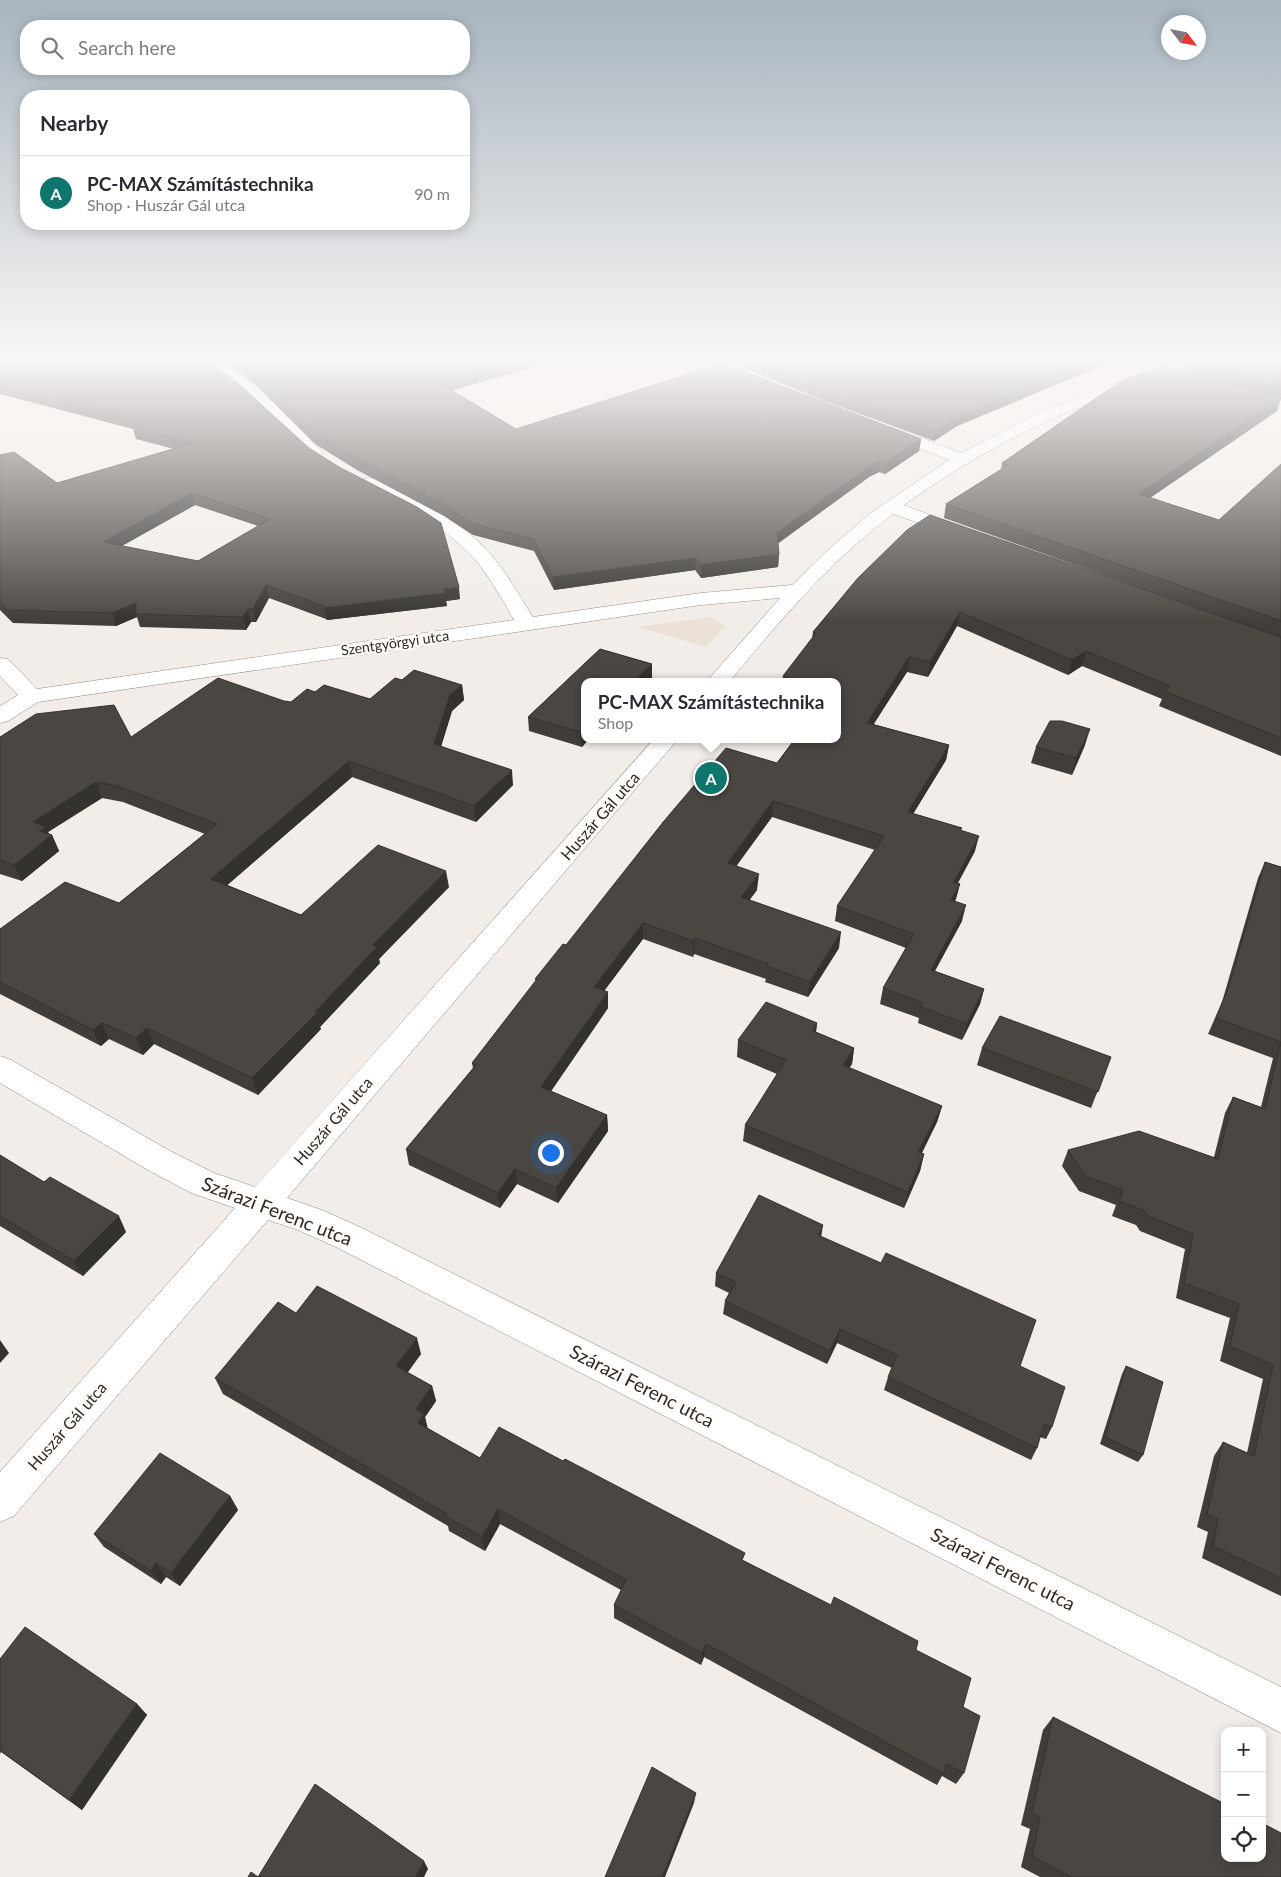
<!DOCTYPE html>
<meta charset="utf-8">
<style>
body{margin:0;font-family:Lato,sans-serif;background:#f2f2f3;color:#2b2b33}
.controls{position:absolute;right:15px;bottom:15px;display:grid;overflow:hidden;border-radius:10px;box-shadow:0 2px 12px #0003}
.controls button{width:45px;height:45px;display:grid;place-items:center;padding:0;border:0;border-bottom:1px solid #e1e1e2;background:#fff;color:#2b2b33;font:25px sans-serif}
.compass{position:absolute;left:1161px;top:15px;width:45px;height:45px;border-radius:50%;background:#fff;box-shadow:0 2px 12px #0003;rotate:122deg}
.you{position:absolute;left:550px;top:1152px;width:18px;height:18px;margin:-12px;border:4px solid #fff;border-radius:50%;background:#1a73e8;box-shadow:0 0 0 8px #1a73e833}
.badge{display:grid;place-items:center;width:32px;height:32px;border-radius:50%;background:#0f766e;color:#fff;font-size:16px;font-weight:700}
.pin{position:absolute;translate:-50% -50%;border:2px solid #fff;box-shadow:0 1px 5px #0006}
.popup{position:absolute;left:581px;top:678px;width:260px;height:65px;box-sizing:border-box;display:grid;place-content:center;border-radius:10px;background:#fff;filter:drop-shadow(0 1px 4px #0005);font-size:16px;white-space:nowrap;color:#7c7c81}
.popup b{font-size:19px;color:#2b2b33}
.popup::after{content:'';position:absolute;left:50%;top:100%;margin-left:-10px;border:10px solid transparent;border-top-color:#fff}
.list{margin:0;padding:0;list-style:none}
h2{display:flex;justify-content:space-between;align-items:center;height:65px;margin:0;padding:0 20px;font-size:21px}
h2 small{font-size:16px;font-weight:400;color:#7c7c81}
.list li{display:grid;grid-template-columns:32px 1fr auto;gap:15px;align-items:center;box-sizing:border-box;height:75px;padding:0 20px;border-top:1px solid #e1e1e2}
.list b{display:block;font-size:19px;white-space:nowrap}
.list p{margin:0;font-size:16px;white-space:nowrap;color:#7c7c81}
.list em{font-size:16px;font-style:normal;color:#7c7c81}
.icon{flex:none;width:28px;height:28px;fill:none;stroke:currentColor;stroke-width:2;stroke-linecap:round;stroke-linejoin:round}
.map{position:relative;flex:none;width:1281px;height:1877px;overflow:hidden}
.search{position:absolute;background:#fff;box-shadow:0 2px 12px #0003;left:20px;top:20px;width:450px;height:55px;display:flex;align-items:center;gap:12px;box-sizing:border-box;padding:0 18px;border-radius:20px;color:#7c7c81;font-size:19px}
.panel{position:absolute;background:#fff;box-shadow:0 2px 12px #0003;left:20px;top:90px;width:450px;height:140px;border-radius:20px}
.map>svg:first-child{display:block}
.built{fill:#ece1d7}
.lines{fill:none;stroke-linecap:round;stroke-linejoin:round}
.street-casing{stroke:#8e8a86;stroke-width:1}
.street{fill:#fff;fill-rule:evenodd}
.wall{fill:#403d3a;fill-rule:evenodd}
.shaded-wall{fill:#34322f}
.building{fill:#4a4743;stroke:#34322f;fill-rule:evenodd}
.labels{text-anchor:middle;stroke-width:5;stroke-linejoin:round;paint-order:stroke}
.far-street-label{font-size:14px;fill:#2b2928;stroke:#fffaf6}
.street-label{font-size:16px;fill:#2b2928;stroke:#fffaf6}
.near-street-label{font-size:19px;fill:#2b2928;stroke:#fffaf6}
</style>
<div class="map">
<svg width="1281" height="1877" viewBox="0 0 1281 1877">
<rect width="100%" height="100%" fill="#f2ede9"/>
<!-- built -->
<path class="built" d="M 711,617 L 725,626 L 706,647 L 638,627 Z"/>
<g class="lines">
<!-- street casing -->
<g class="street-casing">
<g id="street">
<path d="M 198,360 C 204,360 212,359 217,361 C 252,376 292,422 320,449 L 322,452 L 320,455 L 308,455 L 248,397 Z"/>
<path d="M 698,360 L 718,360 L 755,376 L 757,379 L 755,382 L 745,382 L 700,363 Z"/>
<path d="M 1117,360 L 1140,360 L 1159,366 L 1174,360 L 1195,360 L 1193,363 L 1171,372 L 1169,376 L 1160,376 C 1125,390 1090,402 1056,417 C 1005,440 957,468 911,500 L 903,505 L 966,528 L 969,532 L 966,536 L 960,537 L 893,514 C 830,561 779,622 729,682 L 706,682 L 780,598 L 701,605 L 38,702 L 8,721 L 0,723 L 0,706 L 18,695 L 0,676 L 0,658 L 8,659 L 37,689 L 514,620 C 501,598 489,575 472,556 C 442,525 401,506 363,487 L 360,483 L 363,479 L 369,478 L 375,479 C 414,498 454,517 485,548 C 504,568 518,594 533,617 L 701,593 L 792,585 L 829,549 L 872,512 L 949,460 L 880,433 L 878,430 L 880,427 L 892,427 L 961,453 L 1044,411 L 1145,372 L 1119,363 Z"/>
<path d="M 654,739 L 678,739 L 287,1198 L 322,1210 L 362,1228 L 1281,1687 L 1281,1733 L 338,1248 L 298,1230 L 268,1220 L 14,1516 L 0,1522 L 0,1472 L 235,1208 L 191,1193 L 148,1170 L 0,1083 L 0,1056 L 11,1060 L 172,1152 L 214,1173 L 255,1187 Z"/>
</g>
</g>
<!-- street -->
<use href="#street" class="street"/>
</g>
<!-- wall -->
<g class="wall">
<path d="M 0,360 L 206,360 L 460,599 L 446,601 L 447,606 L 327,620 L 326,619 L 269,598 L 256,622 L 251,622 L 246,630 L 140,627 L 137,617 L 116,626 L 13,623 L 0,610 L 0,455 L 57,483 L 174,449 L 136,439 L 133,429 L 0,394 ZM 195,505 L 258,526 L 198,561 L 122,546 Z"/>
<path d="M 219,360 L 564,360 L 547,365 L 544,364 L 452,390 L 516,429 L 921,439 L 919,451 L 885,474 L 879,472 L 869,477 L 778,543 L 779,554 L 778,567 L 701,578 L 695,570 L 554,590 L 534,551 L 473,535 L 444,516 L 357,470 L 315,444 L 258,387 L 232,367 Z"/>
<path d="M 742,360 L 1115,360 L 957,426 L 934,441 L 827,402 L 742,367 Z"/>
<path d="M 1184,360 L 1267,360 L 1274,363 L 1281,360 L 1281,398 L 1277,411 L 1150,498 L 1219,520 L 1281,464 L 1281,756 L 1159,706 L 1162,699 L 1082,666 L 1068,675 L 957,626 L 928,677 L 907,672 L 873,724 L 949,745 L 946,760 L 913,814 L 962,828 L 961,830 L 975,851 L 958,883 L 960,884 L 955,901 L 962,921 L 935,971 L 984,989 L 980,1004 L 962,1040 L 918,1023 L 919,1018 L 880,1004 L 883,988 L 906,948 L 835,921 L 837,906 L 875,850 L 772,817 L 736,866 L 757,890 L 749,900 L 839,948 L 808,997 L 765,982 L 766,979 L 694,954 L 693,957 L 643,939 L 604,991 L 608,992 L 608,1008 L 551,1091 L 607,1115 L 608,1131 L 558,1203 L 517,1184 L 500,1208 L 409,1165 L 406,1149 L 473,1068 L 472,1063 L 536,981 L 535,979 L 566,945 L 777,763 L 837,682 L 782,682 L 783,676 L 812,639 L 813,632 L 858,578 L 1204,611 L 944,518 L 946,504 L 1001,470 L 1002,463 L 1181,369 Z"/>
<path d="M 600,649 L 652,664 L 652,678 L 648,682 L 585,682 L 585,739 L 589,739 L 582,747 L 529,731 L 528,717 Z"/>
<path d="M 402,680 L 462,685 L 464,700 L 452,711 L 441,746 L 513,785 L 476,822 L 352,777 L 227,885 L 301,915 L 449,887 L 379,959 L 380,963 L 320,1027 L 321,1029 L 258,1095 L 154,1044 L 143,1055 L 109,1039 L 101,1046 L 0,994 L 0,929 L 119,903 L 205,834 L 123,802 L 102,798 L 48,832 L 49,834 L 52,835 L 59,851 L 22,881 L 0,874 L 0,737 L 131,737 L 284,701 L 291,702 L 315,692 L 370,699 Z"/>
<path d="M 1085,745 L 1072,775 L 1031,763 L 1036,747 Z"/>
<path d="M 1265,862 L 1281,867 L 1281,1596 L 1202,1558 L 1208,1532 L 1197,1527 L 1214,1456 L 1223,1442 L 1247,1453 L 1263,1379 L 1220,1361 L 1230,1318 L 1176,1298 L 1185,1249 L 1140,1231 L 1136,1225 L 1112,1216 L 1116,1205 L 1079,1191 L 1062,1166 L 1068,1150 L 1214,1157 L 1225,1113 L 1233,1097 L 1261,1107 L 1273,1058 L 1208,1034 L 1222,1002 L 1258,878 Z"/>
<path d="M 817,1023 L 816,1032 L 854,1048 L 852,1064 L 849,1068 L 942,1106 L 937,1122 L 922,1153 L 924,1154 L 920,1171 L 904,1208 L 743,1141 L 745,1125 L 777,1074 L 737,1057 L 738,1040 Z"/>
<path d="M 982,1048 L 1111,1057 L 1091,1108 L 977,1065 Z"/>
<path d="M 0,1155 L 126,1232 L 83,1276 L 0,1226 Z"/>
<path d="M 821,1236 L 1020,1366 L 1052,1427 L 1046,1439 L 1040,1437 L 1037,1448 L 1031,1460 L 884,1390 L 888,1377 L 892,1368 L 837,1343 L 827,1364 L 723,1314 L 725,1301 L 729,1293 L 715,1286 L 716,1273 Z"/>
<path d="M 296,1313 L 421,1354 L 407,1372 L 432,1386 L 436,1401 L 425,1417 L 427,1428 L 480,1458 L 744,1561 L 916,1650 L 963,1707 L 964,1773 L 956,1784 L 942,1776 L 937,1785 L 704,1657 L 701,1665 L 614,1618 L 614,1605 L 621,1590 L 500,1524 L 485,1551 L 449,1531 L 448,1526 L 223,1394 L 215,1378 Z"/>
<path d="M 1126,1366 L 1143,1455 L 1138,1462 L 1100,1444 L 1122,1374 Z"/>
<path d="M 230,1496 L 238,1510 L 180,1586 L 166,1577 L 161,1584 L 104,1547 L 94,1534 Z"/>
<path d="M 0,1659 L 137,1704 L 147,1715 L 82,1810 L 1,1752 L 0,1754 Z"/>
<path d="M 1053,1717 L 1281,1877 L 1040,1877 L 1021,1867 L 1030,1829 L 1021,1825 L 1043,1730 Z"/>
</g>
<!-- shaded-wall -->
<g class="shaded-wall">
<path d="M 519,360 L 544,360 L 544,364 L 440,394 L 439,383 Z"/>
<path d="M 547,360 L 564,360 L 547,365 Z"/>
<path d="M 1094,360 L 1115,360 L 957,426 L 934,441 L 936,431 L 959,416 Z"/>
<path d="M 1163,360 L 1169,360 L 1162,363 Z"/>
<path d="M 1281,398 L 1277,411 L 1135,508 L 1139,494 Z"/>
<path d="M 921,439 L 919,451 L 885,474 L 886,462 Z"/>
<path d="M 880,461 L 879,472 L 869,477 L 776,545 L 777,533 L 871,465 Z"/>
<path d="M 192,493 L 195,505 L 107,554 L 103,542 Z"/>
<path d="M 779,554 L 778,567 L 701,578 L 701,565 Z"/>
<path d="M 696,558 L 695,570 L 554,590 L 553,577 Z"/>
<path d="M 266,585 L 269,598 L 256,622 L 253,609 Z"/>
<path d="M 459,587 L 460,599 L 446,601 L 447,606 L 327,620 L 324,608 Z"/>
<path d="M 136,603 L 136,614 L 137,617 L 116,626 L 112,613 Z"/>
<path d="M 248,609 L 251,622 L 246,630 L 243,617 Z"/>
<path d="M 960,612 L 957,626 L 928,677 L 930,662 Z"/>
<path d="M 1086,651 L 1082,666 L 1068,675 L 1072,660 Z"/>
<path d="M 909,657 L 907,672 L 865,738 L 867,723 Z"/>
<path d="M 652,664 L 652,678 L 648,682 L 633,682 Z"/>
<path d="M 462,685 L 464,700 L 452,711 L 437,760 L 434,744 L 450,695 Z"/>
<path d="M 585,728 L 585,739 L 589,739 L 582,747 L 581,732 Z"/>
<path d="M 1090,729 L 1085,745 L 1072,775 L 1076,758 Z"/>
<path d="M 949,745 L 946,760 L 905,827 L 908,812 Z"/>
<path d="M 349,761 L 352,777 L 216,895 L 211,879 Z"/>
<path d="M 512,770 L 513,785 L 476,822 L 474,806 Z"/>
<path d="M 96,782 L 102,798 L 48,832 L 50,837 L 52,835 L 59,851 L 22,881 L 14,865 L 33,822 Z"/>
<path d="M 773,801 L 772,817 L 727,879 L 728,863 Z"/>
<path d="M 979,836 L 975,851 L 950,897 L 954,882 Z"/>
<path d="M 446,871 L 449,887 L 379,959 L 380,963 L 320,1027 L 321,1029 L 258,1095 L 252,1078 L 315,1012 L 373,945 Z"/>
<path d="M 759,874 L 757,890 L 740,913 L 741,897 Z"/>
<path d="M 960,884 L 956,899 L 947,916 L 951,900 Z"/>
<path d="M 966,905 L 962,921 L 927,985 L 931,970 Z"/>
<path d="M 643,923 L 643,939 L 595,1003 L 594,987 Z"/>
<path d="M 841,932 L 839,948 L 808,997 L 810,982 Z"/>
<path d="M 695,938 L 694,954 L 693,957 L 693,941 Z"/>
<path d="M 984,989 L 980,1004 L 962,1040 L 967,1024 Z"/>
<path d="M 608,992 L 608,1008 L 543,1103 L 541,1087 Z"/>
<path d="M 102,1023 L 109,1039 L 101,1046 L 93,1030 Z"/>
<path d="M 817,1023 L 815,1040 L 813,1031 Z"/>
<path d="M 147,1028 L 154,1044 L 143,1055 L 136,1038 Z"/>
<path d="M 854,1048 L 852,1064 L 840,1082 L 843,1065 Z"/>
<path d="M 942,1106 L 937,1122 L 914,1168 L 918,1152 Z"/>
<path d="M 607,1115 L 608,1131 L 558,1203 L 556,1188 Z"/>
<path d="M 924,1154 L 920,1171 L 904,1208 L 908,1192 Z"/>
<path d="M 515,1169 L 517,1184 L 500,1208 L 498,1193 Z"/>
<path d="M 119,1216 L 126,1232 L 83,1276 L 74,1261 Z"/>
<path d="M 823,1225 L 821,1238 L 818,1235 Z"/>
<path d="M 840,1329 L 837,1343 L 827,1364 L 830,1351 Z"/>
<path d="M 417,1338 L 421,1354 L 401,1382 L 396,1366 Z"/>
<path d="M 0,1340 L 9,1353 L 0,1363 Z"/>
<path d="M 432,1386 L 436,1401 L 425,1417 L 428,1429 L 418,1423 L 416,1409 Z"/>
<path d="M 230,1496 L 238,1510 L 180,1586 L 171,1573 Z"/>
<path d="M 498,1509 L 500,1524 L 485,1551 L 482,1537 Z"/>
<path d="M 156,1563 L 166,1577 L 161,1584 L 151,1571 Z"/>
<path d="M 706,1644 L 704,1657 L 701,1665 L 702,1653 Z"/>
<path d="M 137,1704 L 147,1715 L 82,1810 L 69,1800 Z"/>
<path d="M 696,1793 L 694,1803 L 665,1877 L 662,1877 Z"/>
<path d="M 424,1861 L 428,1869 L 424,1877 L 415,1877 Z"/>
</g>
<!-- building -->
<g class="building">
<path d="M 0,360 L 206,360 L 240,385 L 309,448 L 339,467 L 417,507 L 441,523 L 459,587 L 444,589 L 445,593 L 324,608 L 326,607 L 266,585 L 253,609 L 248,609 L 243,617 L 136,614 L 136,603 L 112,613 L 8,610 L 0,602 L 0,455 L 14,452 L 57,483 L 193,443 L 132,427 L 145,421 L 0,385 ZM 192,493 L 270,519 L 198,561 L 103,542 Z"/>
<path d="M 235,360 L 519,360 L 439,383 L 516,429 L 722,363 L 921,439 L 886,462 L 880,461 L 871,465 L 777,533 L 779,554 L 701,565 L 696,558 L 553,577 L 533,539 L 471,523 L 443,504 L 355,458 L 313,432 L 255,376 Z"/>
<path d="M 749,360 L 1094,360 L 959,416 L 936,431 L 828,392 Z"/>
<path d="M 1192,360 L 1267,360 L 1274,363 L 1281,360 L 1281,385 Z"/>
<path d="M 1165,365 L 1281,398 L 1139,494 L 1219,520 L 1281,464 L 1281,621 L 946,504 L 1008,465 L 1002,463 L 1121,381 Z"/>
<path d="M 930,515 L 1281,637 L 1281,738 L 1164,691 L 1170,686 L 1086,651 L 1072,660 L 960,612 L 930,662 L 909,657 L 867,723 L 949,745 L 908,812 L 962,828 L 960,830 L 979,836 L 954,882 L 960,884 L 951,900 L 966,905 L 931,970 L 984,989 L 967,1024 L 921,1007 L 923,1003 L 883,988 L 914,934 L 837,906 L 884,836 L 773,801 L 728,863 L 759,874 L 741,897 L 841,932 L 810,982 L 767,966 L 768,964 L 695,938 L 693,941 L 643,923 L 594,987 L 608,992 L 541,1087 L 607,1115 L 556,1188 L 515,1169 L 498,1193 L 406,1149 L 476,1065 L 472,1063 L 537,979 L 535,979 L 563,944 L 566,945 L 664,821 L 726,748 L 777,763 L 795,739 L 837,739 L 837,682 L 802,682 L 783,676 L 816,633 L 813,632 L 858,578 L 907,530 Z"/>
<path d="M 600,649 L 652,664 L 633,682 L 585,682 L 585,728 L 581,732 L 528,717 Z"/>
<path d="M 414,670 L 462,685 L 450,695 L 434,744 L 512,770 L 474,806 L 349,761 L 211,879 L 301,915 L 378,845 L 446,871 L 373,945 L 377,947 L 315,1012 L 317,1013 L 252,1078 L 147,1028 L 136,1038 L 102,1023 L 93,1030 L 0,982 L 0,929 L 65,882 L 119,903 L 217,824 L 118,786 L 96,782 L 33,822 L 46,827 L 40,831 L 52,835 L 14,865 L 0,860 L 0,737 L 36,714 L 114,705 L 131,737 L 218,678 L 284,701 L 291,702 L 307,689 L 315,692 L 324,685 L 370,699 L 395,678 L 402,680 Z"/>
<path d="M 1050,721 L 1062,721 L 1090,729 L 1076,758 L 1036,747 Z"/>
<path d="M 1265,862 L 1281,867 L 1281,1042 L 1216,1018 L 1229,986 Z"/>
<path d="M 766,1002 L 817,1023 L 813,1031 L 854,1048 L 843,1065 L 942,1106 L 918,1152 L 924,1154 L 908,1192 L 745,1125 L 786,1060 L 738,1040 Z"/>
<path d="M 1000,1016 L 1111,1057 L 1098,1092 L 982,1048 Z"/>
<path d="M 1281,1042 L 1281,1578 L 1213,1546 L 1218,1519 L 1207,1514 L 1223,1442 L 1254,1456 L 1273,1365 L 1230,1346 L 1239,1304 L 1184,1283 L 1193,1234 L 1148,1216 L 1143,1210 L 1119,1201 L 1123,1190 L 1085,1176 L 1068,1150 L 1139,1131 L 1218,1159 L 1233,1097 L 1265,1109 Z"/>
<path d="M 0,1155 L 44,1182 L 50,1177 L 119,1216 L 74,1261 L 0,1216 Z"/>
<path d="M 759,1195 L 823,1225 L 818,1235 L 881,1263 L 886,1253 L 1036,1320 L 1020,1366 L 1065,1387 L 1052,1427 L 1044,1424 L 1037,1448 L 888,1377 L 897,1355 L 840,1329 L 830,1351 L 725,1301 L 736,1282 L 716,1273 Z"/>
<path d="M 317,1286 L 417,1338 L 396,1366 L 432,1386 L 416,1409 L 424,1414 L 418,1423 L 480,1458 L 499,1427 L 563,1461 L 565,1459 L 745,1553 L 742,1560 L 831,1605 L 834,1597 L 918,1641 L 916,1650 L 971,1678 L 963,1707 L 980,1716 L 964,1773 L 946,1764 L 944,1774 L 706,1644 L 702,1653 L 614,1605 L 626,1580 L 498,1509 L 482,1537 L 445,1516 L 447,1514 L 215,1378 L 278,1302 L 296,1313 Z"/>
<path d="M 1126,1366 L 1163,1382 L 1143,1455 L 1105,1437 Z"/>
<path d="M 160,1453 L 230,1496 L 171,1573 L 156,1563 L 151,1571 L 94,1534 Z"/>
<path d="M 25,1627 L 137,1704 L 69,1800 L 0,1750 L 0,1659 Z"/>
<path d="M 1053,1717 L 1225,1804 L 1225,1858 L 1262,1858 L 1262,1823 L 1281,1833 L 1281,1877 L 1071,1877 L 1032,1856 L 1040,1818 L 1032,1813 Z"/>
<path d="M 652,1767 L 696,1793 L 662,1877 L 605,1877 Z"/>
<path d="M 315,1784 L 424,1861 L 415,1877 L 248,1877 L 251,1872 L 258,1877 Z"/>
</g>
<!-- sky -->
<linearGradient id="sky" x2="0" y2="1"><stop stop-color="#a8b4be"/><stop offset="0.58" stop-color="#f9f7f5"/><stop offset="1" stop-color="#f9f7f5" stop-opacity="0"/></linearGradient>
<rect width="1281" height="623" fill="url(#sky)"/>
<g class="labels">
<!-- far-street labels -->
<g class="far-street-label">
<text transform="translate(395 643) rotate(-8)" y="5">Szentgyörgyi utca</text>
</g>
<!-- street labels -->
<g class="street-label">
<text transform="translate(600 816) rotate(-49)" y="6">Huszár Gál utca</text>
<text transform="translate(333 1121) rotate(-49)" y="6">Huszár Gál utca</text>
<text transform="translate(67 1426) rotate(-49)" y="6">Huszár Gál utca</text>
</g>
<!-- near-street labels -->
<g class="near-street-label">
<text transform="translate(277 1211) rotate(21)" y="7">Szárazi Ferenc utca</text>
<text transform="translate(642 1386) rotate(27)" y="7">Szárazi Ferenc utca</text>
<text transform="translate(1003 1569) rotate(27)" y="7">Szárazi Ferenc utca</text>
</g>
</g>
</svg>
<div class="controls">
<button>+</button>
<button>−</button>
<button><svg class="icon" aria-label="locate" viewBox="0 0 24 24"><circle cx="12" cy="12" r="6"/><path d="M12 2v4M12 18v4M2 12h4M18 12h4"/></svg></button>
</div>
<svg class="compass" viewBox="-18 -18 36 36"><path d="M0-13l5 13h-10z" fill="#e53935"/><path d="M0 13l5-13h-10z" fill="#7c7c81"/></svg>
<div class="you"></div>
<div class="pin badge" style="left:711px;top:778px">A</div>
<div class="popup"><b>PC-MAX Számítástechnika</b>Shop</div>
<div class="search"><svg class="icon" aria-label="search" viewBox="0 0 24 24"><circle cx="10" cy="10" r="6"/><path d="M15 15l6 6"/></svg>Search here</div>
<section class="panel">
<h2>Nearby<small></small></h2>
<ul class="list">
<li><span class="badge">A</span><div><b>PC-MAX Számítástechnika</b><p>Shop · Huszár Gál utca</p></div><em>90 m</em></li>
</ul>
</section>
</div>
